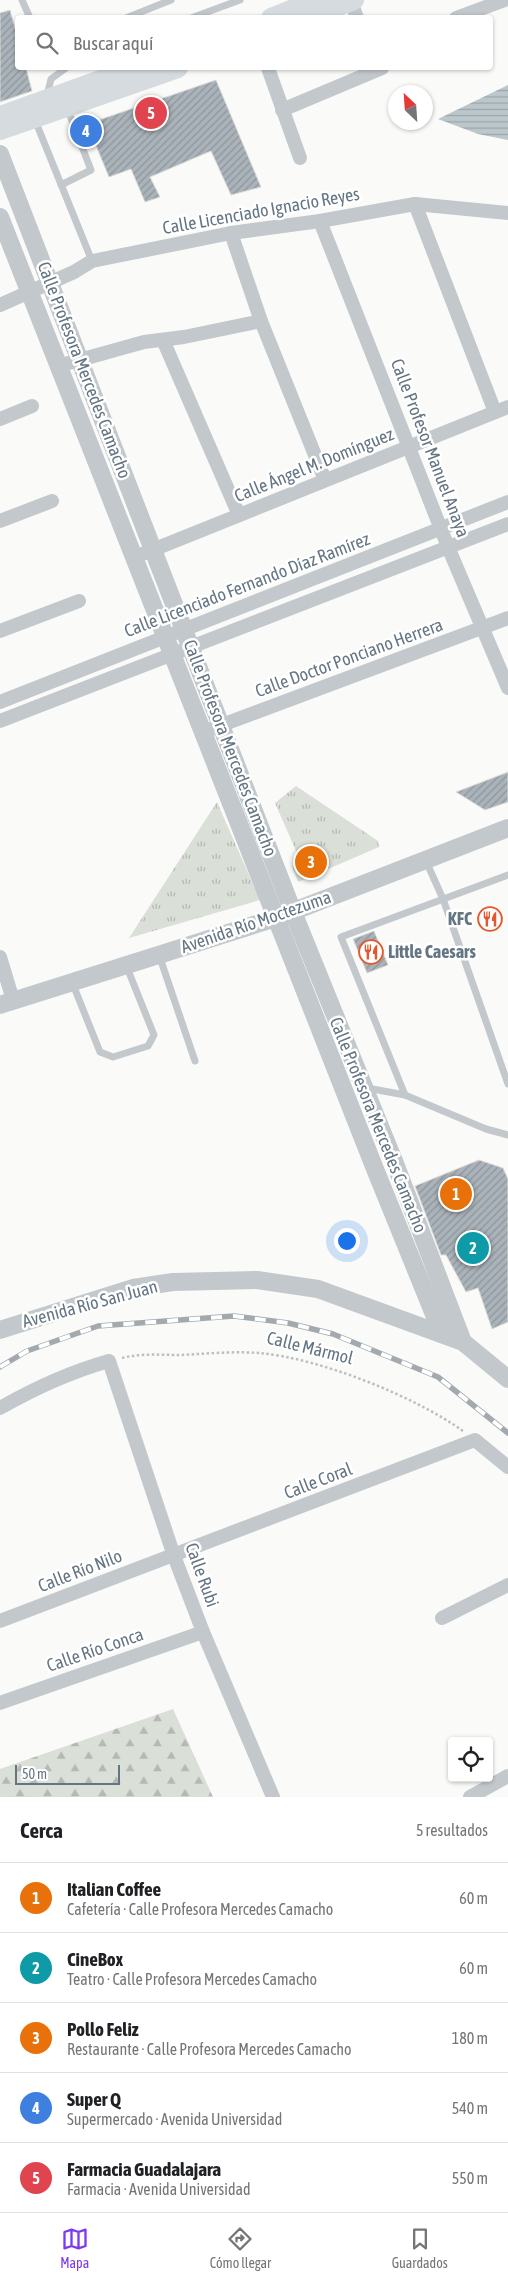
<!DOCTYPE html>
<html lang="es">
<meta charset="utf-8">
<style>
body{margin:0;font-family:"Asap Condensed",sans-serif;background:#f2f2f2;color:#202124}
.controls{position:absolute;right:15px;bottom:15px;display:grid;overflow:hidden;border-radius:5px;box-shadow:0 1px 4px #0004}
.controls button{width:45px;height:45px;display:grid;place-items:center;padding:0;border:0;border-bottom:1px solid #e0e0e0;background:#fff;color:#202124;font:25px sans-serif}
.compass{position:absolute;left:388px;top:85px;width:45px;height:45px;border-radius:50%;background:#fff;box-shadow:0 1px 4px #0004;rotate:335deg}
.scale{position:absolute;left:15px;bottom:12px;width:105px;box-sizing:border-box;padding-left:5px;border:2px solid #657683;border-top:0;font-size:14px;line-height:18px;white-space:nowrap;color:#657683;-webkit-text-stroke:4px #fff;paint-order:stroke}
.you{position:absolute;left:346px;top:1240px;width:18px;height:18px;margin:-12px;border:4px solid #fff;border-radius:50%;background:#1a73e8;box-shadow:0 0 0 8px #1a73e833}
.badge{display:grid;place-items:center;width:32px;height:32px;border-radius:50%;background:#7c3aed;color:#fff;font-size:16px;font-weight:700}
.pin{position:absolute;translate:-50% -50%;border:2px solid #fff;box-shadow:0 1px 5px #0006}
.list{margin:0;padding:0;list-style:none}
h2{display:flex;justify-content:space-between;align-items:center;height:65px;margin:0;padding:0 20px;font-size:21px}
h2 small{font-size:16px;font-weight:400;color:#757577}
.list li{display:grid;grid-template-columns:32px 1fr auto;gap:15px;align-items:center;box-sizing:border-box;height:70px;padding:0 20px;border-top:1px solid #e0e0e0}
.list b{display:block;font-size:19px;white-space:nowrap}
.list p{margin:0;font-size:16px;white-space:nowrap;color:#757577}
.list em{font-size:16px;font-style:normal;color:#757577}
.icon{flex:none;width:28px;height:28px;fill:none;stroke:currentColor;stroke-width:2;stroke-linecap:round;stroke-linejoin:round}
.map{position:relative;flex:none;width:508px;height:1797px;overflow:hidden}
.search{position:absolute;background:#fff;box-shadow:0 1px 4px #0004;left:15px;right:15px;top:15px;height:55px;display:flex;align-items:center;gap:12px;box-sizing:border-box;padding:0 18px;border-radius:5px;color:#757577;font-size:19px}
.sheet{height:415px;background:#fff}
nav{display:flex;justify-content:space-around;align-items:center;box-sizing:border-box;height:70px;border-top:1px solid #e0e0e0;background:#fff;font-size:14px;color:#757577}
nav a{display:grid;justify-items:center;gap:2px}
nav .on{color:#7c3aed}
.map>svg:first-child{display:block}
.forest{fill:url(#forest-firs)}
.park{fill:url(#park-tufts)}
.water{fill:url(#water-rules)}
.building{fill:url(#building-hatch);stroke:#dcdcda}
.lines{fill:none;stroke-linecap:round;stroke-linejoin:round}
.path{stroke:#bbbfc2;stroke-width:2.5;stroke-dasharray:2.5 2.5;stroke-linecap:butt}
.service{stroke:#c3c8cc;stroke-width:7}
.minor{stroke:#c3c8cc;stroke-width:14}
.tertiary{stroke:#c3c8cc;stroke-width:18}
.secondary{stroke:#d6dbdf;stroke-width:20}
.rail-casing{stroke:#a2aab0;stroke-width:5.5}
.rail{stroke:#fff;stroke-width:4;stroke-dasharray:11;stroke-linecap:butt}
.labels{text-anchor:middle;stroke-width:5;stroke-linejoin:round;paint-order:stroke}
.street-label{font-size:18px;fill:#657683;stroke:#fff}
.poi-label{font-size:18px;font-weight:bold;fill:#657683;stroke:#fff;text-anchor:end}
</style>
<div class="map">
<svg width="508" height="1797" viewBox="0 0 508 1797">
<defs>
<pattern id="forest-firs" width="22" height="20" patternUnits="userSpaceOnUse" patternTransform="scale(1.25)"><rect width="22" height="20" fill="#dadfd7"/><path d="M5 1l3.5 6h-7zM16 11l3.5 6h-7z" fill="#b4b9b4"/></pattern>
<pattern id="park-tufts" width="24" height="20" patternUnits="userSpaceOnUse" patternTransform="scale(1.25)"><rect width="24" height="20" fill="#dadfd7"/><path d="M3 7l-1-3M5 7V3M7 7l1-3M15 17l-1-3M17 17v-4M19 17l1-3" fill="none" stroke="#b4b9b4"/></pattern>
<pattern id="water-rules" width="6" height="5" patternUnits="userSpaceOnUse" patternTransform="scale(1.25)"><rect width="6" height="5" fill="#bbc7cb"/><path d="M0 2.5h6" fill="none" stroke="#9ca6aa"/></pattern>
<pattern id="building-hatch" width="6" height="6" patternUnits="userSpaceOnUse" patternTransform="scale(1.25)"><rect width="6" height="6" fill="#aab3b9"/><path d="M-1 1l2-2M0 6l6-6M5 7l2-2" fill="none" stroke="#8e969c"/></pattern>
</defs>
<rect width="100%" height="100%" fill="#fafaf8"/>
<!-- forest -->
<path class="forest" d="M 173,1709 L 213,1797 L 0,1797 L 0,1769 Z"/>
<!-- park -->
<g class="park">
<path d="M 296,786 L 378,841 L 379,847 L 298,882 L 292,866 L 300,860 L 275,803 Z"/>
<path d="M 217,802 L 260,900 L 129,938 Z"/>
</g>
<!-- water -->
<path class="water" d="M 508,85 L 508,140 L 478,134 L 438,119 Z"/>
<!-- building -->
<g class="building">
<path d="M 10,10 L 18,39 L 18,68 L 26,68 L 32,91 L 0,102 L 0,13 Z"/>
<path d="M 216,80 L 261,187 L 231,195 L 211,151 L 150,177 L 160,197 L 145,202 L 131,169 L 109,177 L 87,124 Z"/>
<path d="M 508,772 L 508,802 L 485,810 L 456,792 Z"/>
<path d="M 374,931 L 388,965 L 367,973 L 353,939 Z"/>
<path d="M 479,1160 L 503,1168 L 508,1179 L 508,1322 L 492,1329 L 478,1288 L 466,1292 L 446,1255 L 441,1255 L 415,1186 Z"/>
</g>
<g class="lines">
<!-- path -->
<path class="path" d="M 122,1358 C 141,1353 160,1355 179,1355 C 205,1354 232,1351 259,1353 C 319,1358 414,1396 463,1431"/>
<!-- service -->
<g class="service">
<path d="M 22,0 L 30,18"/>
<path d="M 126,18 L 171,0"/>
<path d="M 191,18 L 240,0"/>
<path d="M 47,96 L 51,79 L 66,68"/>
<path d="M 35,120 L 92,261"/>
<path d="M 61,185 L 91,170 L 67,108"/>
<path d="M 426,861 L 443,899 L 508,1084"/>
<path d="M 159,955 L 195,1061"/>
<path d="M 72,982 L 100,1052 L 113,1057 L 148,1046 L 154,1035 L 126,965"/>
<path d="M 367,1088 L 405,1095 L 486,1129 L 508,1135"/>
<path d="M 405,1095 L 341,937 L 508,875"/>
</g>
<!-- minor -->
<g class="minor">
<path d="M 351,1 L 357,18"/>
<path d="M 456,18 L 505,0"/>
<path d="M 268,68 L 300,158"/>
<path d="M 282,110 L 382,68"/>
<path d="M 415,204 L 495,412"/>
<path d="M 320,221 L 448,547 L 508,688"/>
<path d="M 231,233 L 261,321 L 325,480"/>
<path d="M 0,305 L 74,272 L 92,261 L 231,233 L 320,221 L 415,204 L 508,213"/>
<path d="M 163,340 L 239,515"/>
<path d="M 58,366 L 144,342 L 184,337 L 261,321"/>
<path d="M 0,419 L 32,406"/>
<path d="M 0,521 L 52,501"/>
<path d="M 135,557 L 508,407"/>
<path d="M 0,631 L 79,601"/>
<path d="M 0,702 L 508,502"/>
<path d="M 0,721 L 508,524"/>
<path d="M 211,729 L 508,618"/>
<path d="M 0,957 L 13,1000"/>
<path d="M 0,1408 C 35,1388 70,1372 109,1361 L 174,1556 L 203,1632 L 273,1797"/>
<path d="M 442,1618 L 508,1585"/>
<path d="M 0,1621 L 475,1440 L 508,1467"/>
<path d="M 0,1703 L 203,1632"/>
<path d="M 470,1797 L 508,1776"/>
</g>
<!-- tertiary -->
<g class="tertiary">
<path d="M 0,154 L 293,912 L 394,1161 L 463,1342"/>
<path d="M 0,217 L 375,1169 L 442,1334"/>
<path d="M 0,1005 L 276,918 L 508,828"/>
<path d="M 0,1330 L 133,1288 L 173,1282 L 257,1280 L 318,1289 L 463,1342 L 508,1379"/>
</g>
<!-- secondary -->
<g class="secondary">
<path d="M 271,18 L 316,0"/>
<path d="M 308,18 L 354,0"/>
<path d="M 0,116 L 134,68"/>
<path d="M 0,130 L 178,68"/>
</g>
<!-- rail casing -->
<g class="rail-casing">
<path id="rail" d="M 0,1367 L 27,1351 L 98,1326 L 234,1316 L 288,1323 L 333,1334 L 438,1377 L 508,1433"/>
</g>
<!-- rail -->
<use href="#rail" class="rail"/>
</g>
<!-- icons -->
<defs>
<g id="restaurant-ring" transform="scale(1.25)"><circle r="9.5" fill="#fff" stroke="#e4572e" stroke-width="1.5"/><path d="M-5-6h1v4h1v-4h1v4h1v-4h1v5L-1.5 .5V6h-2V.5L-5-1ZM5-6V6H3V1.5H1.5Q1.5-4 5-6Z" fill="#e4572e"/></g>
</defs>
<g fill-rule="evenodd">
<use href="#restaurant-ring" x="490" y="919"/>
<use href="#restaurant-ring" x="371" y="952"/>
</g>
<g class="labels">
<!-- street labels -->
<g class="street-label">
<text transform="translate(261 211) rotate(-10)" y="6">Calle Licenciado Ignacio Reyes</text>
<text transform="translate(84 370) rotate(69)" y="6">Calle Profesora Mercedes Camacho</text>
<text transform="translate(430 448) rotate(69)" y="6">Calle Profesor Manuel Anaya</text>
<text transform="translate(314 465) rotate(-22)" y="6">Calle Ángel M. Domínguez</text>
<text transform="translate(247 585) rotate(-21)" y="6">Calle Licenciado Fernando Díaz Ramírez</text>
<text transform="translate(349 658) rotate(-20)" y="6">Calle Doctor Ponciano Herrera</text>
<text transform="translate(230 748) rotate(69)" y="6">Calle Profesora Mercedes Camacho</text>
<text transform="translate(256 922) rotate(-19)" y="6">Avenida Río Moctezuma</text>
<text transform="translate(378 1125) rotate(68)" y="6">Calle Profesora Mercedes Camacho</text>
<text transform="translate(90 1304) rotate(-15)" y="6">Avenida Río San Juan</text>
<text transform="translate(310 1348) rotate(14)" y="6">Calle Mármol</text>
<text transform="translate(318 1481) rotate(-21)" y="6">Calle Coral</text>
<text transform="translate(80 1571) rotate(-21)" y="6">Calle Río Nilo</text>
<text transform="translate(202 1575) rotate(70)" y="6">Calle Rubi</text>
<text transform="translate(95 1650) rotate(-19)" y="6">Calle Río Conca</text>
</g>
<!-- poi labels -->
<g class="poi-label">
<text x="472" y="925">KFC</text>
<text x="388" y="958" text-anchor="start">Little Caesars</text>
</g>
</g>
</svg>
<div class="controls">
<button><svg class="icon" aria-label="locate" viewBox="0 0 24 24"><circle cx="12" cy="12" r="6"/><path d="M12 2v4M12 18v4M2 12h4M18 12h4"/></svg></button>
</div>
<svg class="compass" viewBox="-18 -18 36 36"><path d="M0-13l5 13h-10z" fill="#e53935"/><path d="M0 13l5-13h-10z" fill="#757577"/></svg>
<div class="scale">50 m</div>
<div class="you"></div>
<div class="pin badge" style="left:456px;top:1194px;background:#e8710a">1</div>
<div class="pin badge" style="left:473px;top:1248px;background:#0f9aa8">2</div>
<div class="pin badge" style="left:311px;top:862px;background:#e8710a">3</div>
<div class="pin badge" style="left:86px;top:131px;background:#3f7fe0">4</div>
<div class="pin badge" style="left:151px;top:113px;background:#e0444e">5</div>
<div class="search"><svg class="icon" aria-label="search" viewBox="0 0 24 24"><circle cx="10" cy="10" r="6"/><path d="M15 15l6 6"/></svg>Buscar aquí</div>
</div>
<section class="sheet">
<h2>Cerca<small>5 resultados</small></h2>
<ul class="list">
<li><span class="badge" style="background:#e8710a">1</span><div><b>Italian Coffee</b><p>Cafetería · Calle Profesora Mercedes Camacho</p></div><em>60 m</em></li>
<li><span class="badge" style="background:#0f9aa8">2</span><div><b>CineBox</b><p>Teatro · Calle Profesora Mercedes Camacho</p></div><em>60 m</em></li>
<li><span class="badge" style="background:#e8710a">3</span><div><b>Pollo Feliz</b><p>Restaurante · Calle Profesora Mercedes Camacho</p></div><em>180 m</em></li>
<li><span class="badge" style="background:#3f7fe0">4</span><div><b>Super Q</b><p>Supermercado · Avenida Universidad</p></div><em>540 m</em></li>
<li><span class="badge" style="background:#e0444e">5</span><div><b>Farmacia Guadalajara</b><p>Farmacia · Avenida Universidad</p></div><em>550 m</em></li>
</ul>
</section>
<nav>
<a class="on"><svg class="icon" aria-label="map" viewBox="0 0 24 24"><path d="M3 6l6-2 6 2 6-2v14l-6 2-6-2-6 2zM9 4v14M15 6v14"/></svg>Mapa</a>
<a><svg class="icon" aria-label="directions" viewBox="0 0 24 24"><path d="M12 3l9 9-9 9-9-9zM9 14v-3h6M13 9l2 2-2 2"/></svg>Cómo llegar</a>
<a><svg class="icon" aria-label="saved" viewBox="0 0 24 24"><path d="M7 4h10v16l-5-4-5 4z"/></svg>Guardados</a>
</nav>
